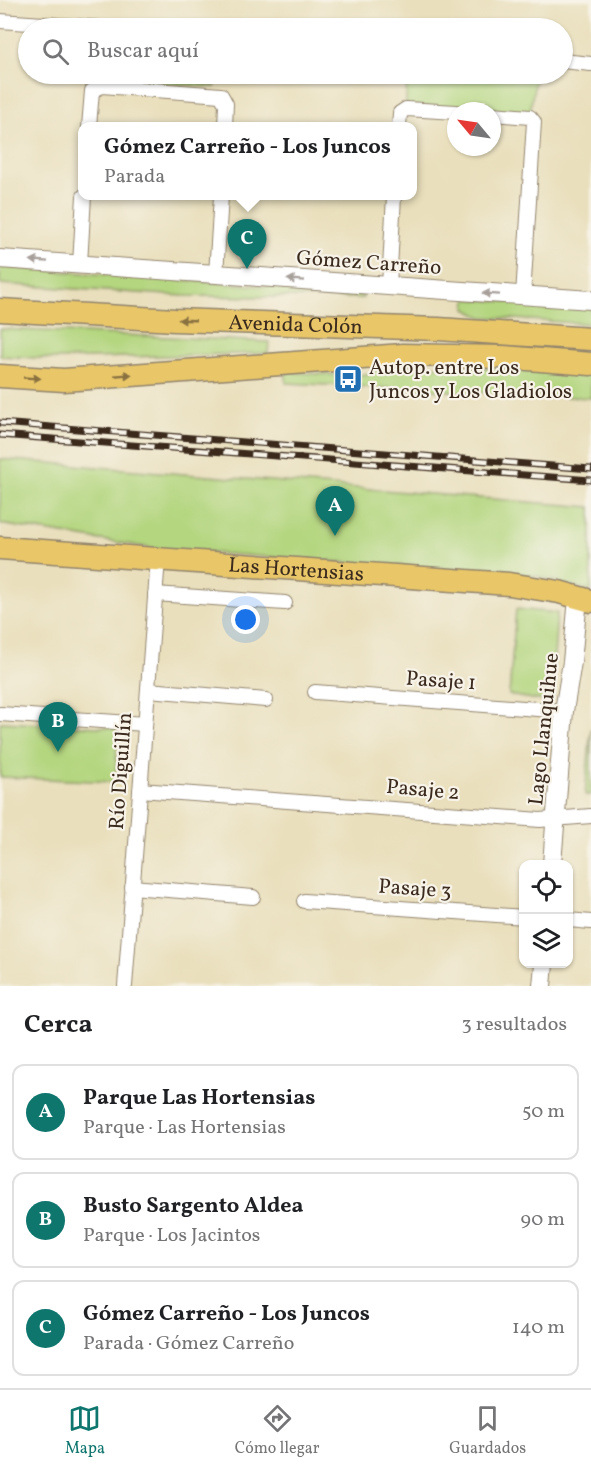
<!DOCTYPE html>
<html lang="es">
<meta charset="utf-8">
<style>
body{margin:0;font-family:Vollkorn,serif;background:#f2f2f2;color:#202124}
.controls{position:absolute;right:18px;bottom:18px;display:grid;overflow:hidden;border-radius:12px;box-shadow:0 2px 4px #0004}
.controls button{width:54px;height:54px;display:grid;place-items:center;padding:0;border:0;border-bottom:2px solid #e0e0e0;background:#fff;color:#202124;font:30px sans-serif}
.compass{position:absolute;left:447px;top:102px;width:54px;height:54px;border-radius:50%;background:#fff;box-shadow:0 2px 4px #0004;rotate:299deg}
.you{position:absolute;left:246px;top:620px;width:21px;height:21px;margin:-15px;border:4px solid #fff;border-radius:50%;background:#1a73e8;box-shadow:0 0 0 9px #1a73e833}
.badge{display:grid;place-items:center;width:39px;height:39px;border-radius:50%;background:#0f766e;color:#fff;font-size:20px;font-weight:700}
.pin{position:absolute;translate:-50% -50px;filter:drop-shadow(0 2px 3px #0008)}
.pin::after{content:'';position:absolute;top:32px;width:21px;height:18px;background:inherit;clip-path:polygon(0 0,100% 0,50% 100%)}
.popup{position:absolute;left:78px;top:122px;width:339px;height:78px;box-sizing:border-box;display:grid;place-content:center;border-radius:12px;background:#fff;filter:drop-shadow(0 2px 4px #0005);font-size:20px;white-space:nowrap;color:#757577}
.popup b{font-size:22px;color:#202124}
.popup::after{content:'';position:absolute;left:50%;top:100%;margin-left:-12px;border:12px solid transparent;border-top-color:#fff}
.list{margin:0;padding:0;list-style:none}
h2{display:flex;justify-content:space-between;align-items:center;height:78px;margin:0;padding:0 24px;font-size:26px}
h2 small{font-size:20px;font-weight:400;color:#757577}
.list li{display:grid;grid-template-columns:39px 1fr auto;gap:18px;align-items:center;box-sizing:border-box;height:96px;margin:0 12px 12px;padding:0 12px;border:2px solid #e0e0e0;border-radius:12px}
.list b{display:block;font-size:22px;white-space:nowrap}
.list p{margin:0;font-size:20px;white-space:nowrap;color:#757577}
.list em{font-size:20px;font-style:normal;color:#757577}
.icon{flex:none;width:33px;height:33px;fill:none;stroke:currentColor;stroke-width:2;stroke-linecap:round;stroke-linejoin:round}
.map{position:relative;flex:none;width:591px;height:986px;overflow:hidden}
.search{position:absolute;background:#fff;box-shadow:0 2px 4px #0004;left:18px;right:18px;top:18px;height:66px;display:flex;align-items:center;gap:15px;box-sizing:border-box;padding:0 21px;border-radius:33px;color:#757577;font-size:22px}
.sheet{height:402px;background:#fff}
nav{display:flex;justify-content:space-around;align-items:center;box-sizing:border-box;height:84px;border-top:2px solid #e0e0e0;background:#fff;font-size:16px;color:#757577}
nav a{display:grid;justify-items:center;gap:3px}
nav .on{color:#0f766e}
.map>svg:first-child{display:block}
.green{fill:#b4d67f;stroke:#78804e;stroke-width:1.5}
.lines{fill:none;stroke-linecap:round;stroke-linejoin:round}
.minor-casing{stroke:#92846d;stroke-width:16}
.tertiary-casing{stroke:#92846d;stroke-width:20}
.primary-casing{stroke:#92846d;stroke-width:25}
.minor{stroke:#fff;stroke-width:14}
.tertiary{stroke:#fff;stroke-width:18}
.primary{stroke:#e9c769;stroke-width:22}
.rail-casing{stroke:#3b2a1e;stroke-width:7}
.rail{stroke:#f7f3e8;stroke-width:4.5;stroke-dasharray:14;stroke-linecap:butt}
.oneway{fill:#a79f9a}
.oneway2{fill:#897140}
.labels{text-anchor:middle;stroke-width:4.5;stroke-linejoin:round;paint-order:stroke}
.street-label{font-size:21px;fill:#3b2a1e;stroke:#f7f3e8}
.poi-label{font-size:21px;fill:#3b2a1e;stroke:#f7f3e8;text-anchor:start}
</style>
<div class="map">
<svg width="591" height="986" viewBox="0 0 591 986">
<rect width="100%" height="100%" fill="#f7f3e8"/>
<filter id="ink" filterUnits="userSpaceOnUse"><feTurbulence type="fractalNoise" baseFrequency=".0167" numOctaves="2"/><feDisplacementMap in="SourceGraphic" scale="12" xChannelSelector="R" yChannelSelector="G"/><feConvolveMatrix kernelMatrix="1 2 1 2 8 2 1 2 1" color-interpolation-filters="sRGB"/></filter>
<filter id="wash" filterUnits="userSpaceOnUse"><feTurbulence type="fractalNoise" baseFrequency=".008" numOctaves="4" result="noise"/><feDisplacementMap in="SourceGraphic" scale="24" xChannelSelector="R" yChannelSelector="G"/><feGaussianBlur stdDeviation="1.35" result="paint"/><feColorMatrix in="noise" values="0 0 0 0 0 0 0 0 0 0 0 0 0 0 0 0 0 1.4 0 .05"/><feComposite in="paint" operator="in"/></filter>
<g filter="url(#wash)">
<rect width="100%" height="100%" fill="#e9dfbc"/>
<!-- green -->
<g class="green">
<path d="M 99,74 L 216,74 L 215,87 L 99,79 Z"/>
<path d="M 407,74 L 536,74 L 530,112 L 406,106 Z"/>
<path d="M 0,267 L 360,293 L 363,298 L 183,296 L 0,284 Z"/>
<path d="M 467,299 L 591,307 L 591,324 L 482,317 L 466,309 Z"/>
<path d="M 0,329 L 269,342 L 268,353 L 57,359 L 0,356 Z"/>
<path d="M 394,365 L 526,369 L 591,374 L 591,398 L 286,383 L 286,372 L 338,375 L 338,380 L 350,381 L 351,376 L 366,374 Z"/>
<path d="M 0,459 L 591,507 L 591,591 L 536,576 L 158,549 L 0,524 Z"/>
<path d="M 516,609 L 557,613 L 551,702 L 509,695 Z"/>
<path d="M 0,722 L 118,728 L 115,782 L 0,777 Z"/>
<path d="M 591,728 L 591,795 L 585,795 Z"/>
</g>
</g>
<g filter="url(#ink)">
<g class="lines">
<!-- minor casing -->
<g class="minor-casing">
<g id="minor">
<path d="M 0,21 L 102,28"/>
<path d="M 562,61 L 591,64"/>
<path d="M 492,114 L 530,117 L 534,122 L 523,296"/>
<path d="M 89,127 L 92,91 L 102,86 L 221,95 L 226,104 L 225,127"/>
<path d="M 399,127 L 400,113 L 406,109 L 456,112"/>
<path d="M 80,264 L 84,196"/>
<path d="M 216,274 L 221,196"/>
<path d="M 389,286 L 394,196"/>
<path d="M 155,594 L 285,603"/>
<path d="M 148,690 L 266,700"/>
<path d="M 315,692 L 564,711"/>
<path d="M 0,714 L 145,724"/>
<path d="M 140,790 L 540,820 L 591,816"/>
<path d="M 132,887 L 253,897"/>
<path d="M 304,901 L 524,917"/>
<path d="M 568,920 L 591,922"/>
<path d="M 125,986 L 158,559"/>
</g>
</g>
<!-- tertiary casing -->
<g class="tertiary-casing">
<g id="tertiary">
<path d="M 0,259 L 591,300"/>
<path d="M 552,864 L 564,711 L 572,662 L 578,598"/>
<path d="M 542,986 L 544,964"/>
</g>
</g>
<!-- primary casing -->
<g class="primary-casing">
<g id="primary">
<path id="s1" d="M 0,310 L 175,320 L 438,329 L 591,339"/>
<path d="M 0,376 L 64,380 L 403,355 L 503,357 L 591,364"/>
<path id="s2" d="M 0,548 L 509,584 L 559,592 L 591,601"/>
</g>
</g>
<!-- minor -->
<use href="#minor" class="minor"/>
<!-- tertiary -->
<use href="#tertiary" class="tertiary"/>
<!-- primary -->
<use href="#primary" class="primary"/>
<!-- rail casing -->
<g class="rail-casing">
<g id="rail">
<path d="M 0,423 L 591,469"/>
<path d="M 0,435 L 591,480"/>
</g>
</g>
<!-- rail -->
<use href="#rail" class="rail"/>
</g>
<!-- one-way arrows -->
<defs><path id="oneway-solid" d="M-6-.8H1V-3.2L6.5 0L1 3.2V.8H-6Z" transform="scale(1.5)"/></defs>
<g class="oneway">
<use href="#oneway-solid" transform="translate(39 261) rotate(-176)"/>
<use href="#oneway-solid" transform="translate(296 280) rotate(-176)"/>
<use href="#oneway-solid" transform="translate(491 294) rotate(-176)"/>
</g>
<g class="oneway2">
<use href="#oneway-solid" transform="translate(187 320) rotate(-178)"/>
<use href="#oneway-solid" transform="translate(123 375) rotate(-5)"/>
<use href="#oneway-solid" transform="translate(32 378) rotate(3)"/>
</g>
</g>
<!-- icons -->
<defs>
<g id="bus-square" transform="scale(1.5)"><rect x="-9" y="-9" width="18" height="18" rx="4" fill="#1f6fb2" stroke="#f7f3e8"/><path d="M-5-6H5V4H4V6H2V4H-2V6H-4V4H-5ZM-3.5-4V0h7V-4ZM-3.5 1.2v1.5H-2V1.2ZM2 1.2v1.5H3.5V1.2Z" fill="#fff"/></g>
</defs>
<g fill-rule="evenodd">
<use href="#bus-square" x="348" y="379"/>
</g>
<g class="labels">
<!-- street labels -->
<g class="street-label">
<text transform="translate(369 262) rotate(4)" y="7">Gómez Carreño</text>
<text dy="7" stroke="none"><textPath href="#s1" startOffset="296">Avenida Colón</textPath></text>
<text dy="7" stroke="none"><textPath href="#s2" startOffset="297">Las Hortensias</textPath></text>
<text transform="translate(441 680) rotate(4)" y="7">Pasaje 1</text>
<text transform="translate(543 729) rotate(-84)" y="7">Lago Llanquihue</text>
<text transform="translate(120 771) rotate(-86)" y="7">Río Diguillín</text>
<text transform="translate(423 789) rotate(5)" y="7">Pasaje 2</text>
<text transform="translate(415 888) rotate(4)" y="7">Pasaje 3</text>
</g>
<!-- poi labels -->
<g class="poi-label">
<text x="369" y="374">Autop. entre Los<tspan x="369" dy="24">Juncos y Los Gladiolos</tspan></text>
</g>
</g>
</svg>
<div class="controls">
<button><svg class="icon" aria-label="locate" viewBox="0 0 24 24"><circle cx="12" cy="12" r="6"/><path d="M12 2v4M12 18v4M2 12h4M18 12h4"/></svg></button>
<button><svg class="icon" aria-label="layers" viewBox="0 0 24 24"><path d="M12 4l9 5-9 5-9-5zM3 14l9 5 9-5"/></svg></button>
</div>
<svg class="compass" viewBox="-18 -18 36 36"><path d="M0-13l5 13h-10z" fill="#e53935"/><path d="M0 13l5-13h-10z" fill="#757577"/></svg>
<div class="you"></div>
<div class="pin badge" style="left:335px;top:536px">A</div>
<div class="pin badge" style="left:58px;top:752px">B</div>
<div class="pin badge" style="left:247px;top:269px">C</div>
<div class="popup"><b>Gómez Carreño - Los Juncos</b>Parada</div>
<div class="search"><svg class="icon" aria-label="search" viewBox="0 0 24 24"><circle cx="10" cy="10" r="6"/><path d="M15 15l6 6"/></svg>Buscar aquí</div>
</div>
<section class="sheet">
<h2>Cerca<small>3 resultados</small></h2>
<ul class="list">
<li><span class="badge">A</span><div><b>Parque Las Hortensias</b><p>Parque · Las Hortensias</p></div><em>50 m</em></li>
<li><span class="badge">B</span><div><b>Busto Sargento Aldea</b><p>Parque · Los Jacintos</p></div><em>90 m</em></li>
<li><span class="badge">C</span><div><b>Gómez Carreño - Los Juncos</b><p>Parada · Gómez Carreño</p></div><em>140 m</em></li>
</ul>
</section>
<nav>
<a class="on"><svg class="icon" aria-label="map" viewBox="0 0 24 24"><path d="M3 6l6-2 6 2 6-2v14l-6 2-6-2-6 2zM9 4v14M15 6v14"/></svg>Mapa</a>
<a><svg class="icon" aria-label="directions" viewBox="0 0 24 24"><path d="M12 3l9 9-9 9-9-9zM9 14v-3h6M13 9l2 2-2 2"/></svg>Cómo llegar</a>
<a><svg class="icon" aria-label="saved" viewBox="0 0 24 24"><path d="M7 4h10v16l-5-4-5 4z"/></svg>Guardados</a>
</nav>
